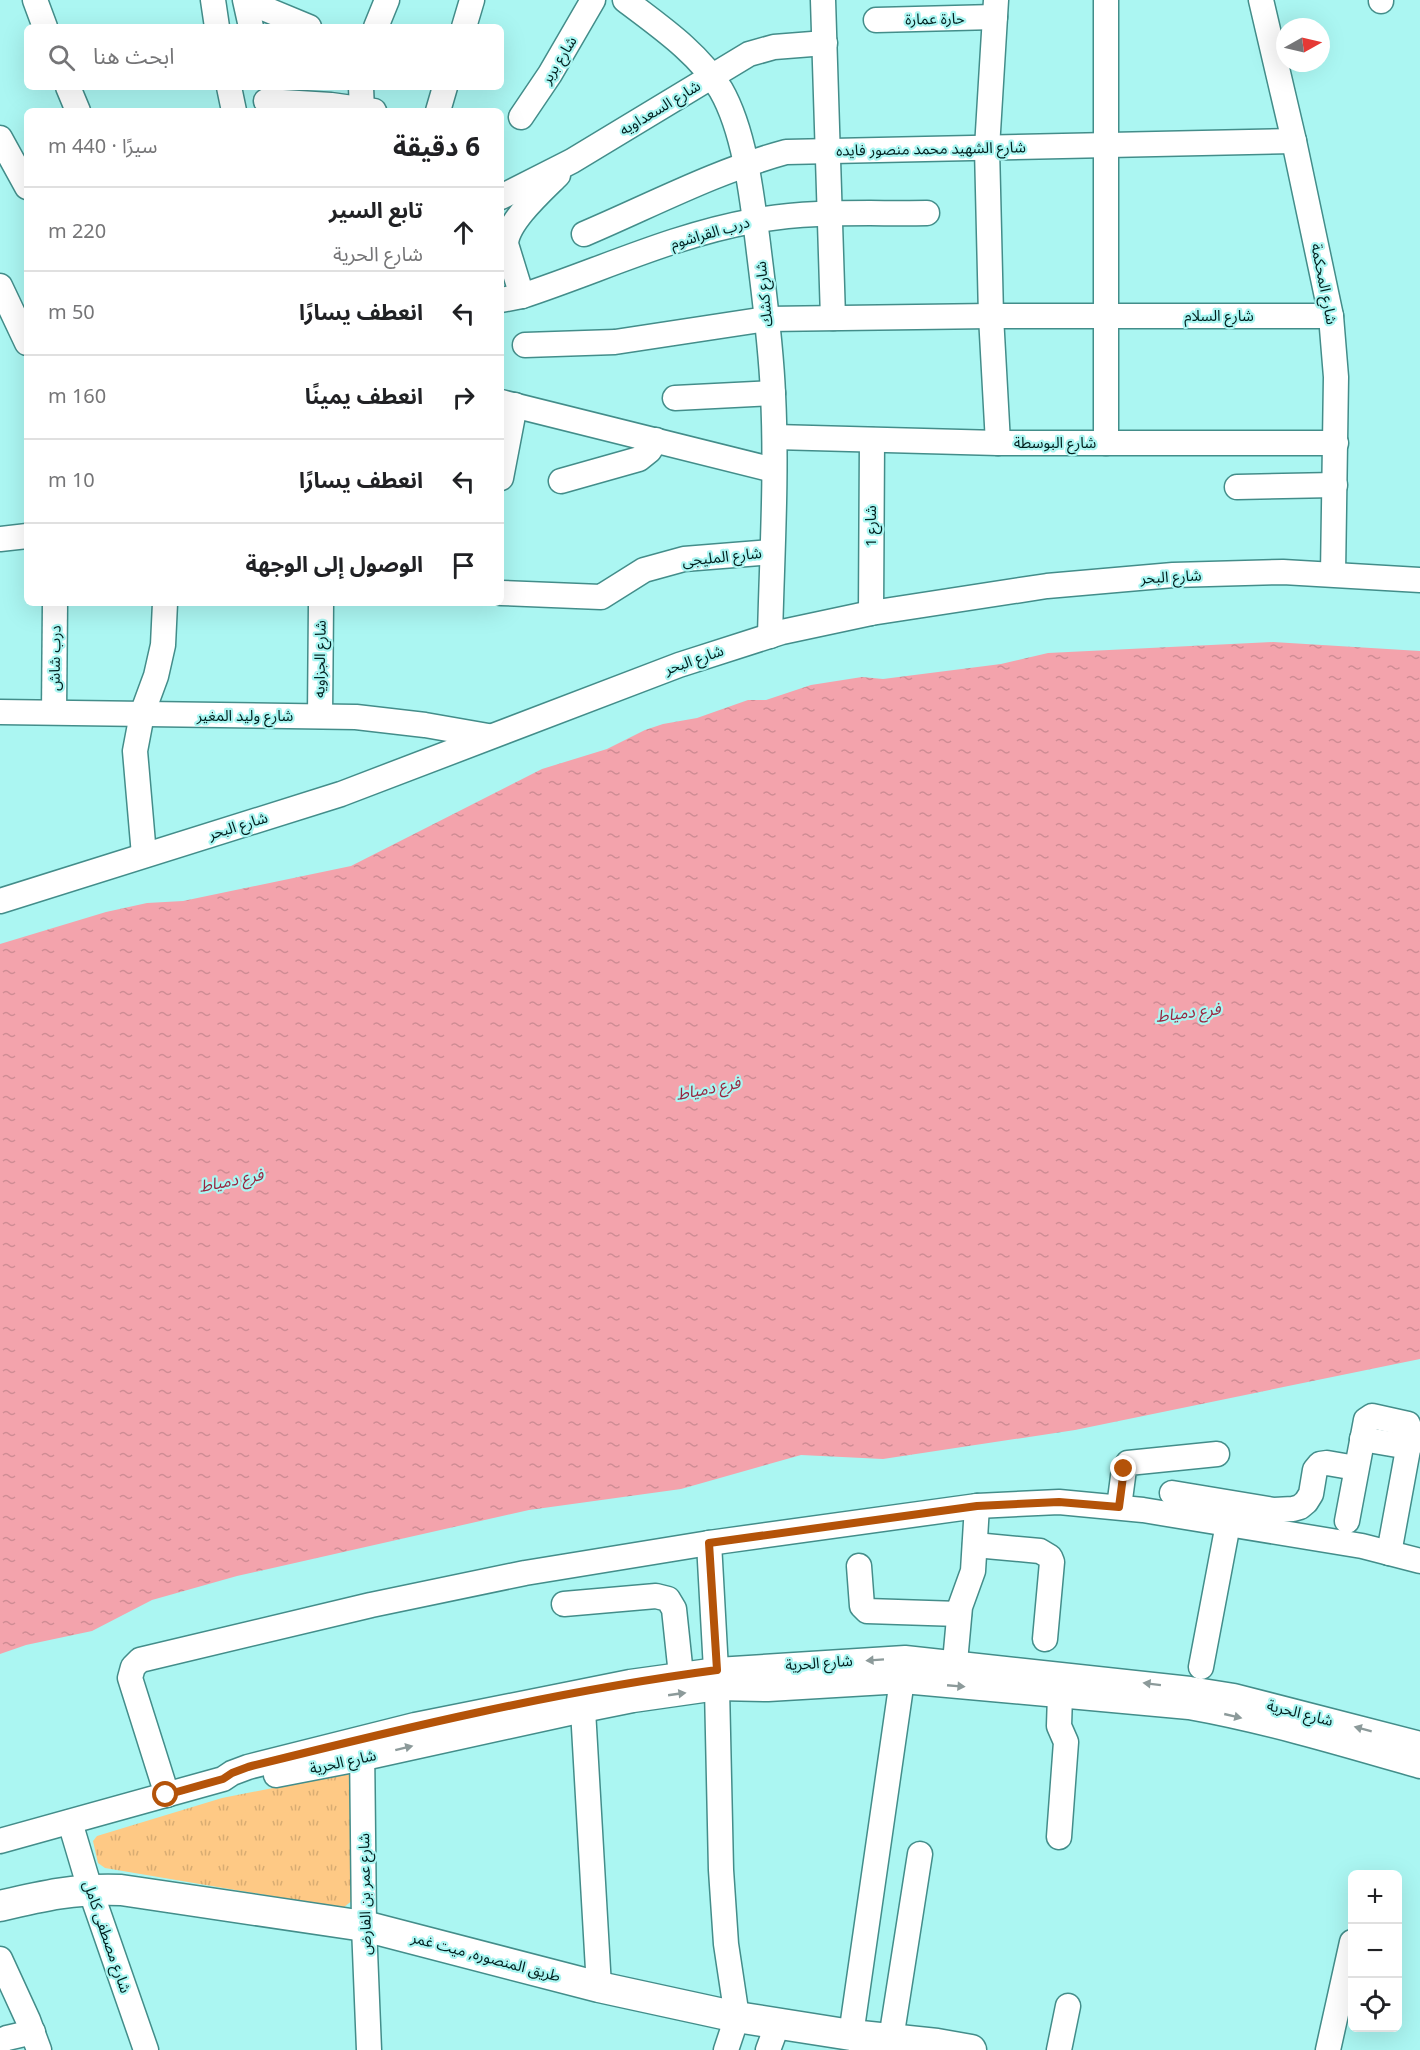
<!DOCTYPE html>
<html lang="ar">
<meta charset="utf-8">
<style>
body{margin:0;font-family:Georgia,"Noto Sans Arabic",serif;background:#f2f2f2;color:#202124;direction:rtl}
.controls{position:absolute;right:18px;bottom:18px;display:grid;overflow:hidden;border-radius:9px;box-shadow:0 6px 24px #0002}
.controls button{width:54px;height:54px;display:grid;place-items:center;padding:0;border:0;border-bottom:2px solid #e0e0e0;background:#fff;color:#202124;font:30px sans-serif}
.compass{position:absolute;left:1276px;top:18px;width:54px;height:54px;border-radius:50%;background:#fff;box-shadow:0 6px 24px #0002;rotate:82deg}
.stop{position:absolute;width:18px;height:18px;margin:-14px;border:4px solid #b45309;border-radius:50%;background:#fff}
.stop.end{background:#b45309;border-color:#fff;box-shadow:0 2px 6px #0008}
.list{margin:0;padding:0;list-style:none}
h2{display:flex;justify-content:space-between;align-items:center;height:78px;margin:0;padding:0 24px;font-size:26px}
h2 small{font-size:20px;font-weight:400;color:#757577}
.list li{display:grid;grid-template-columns:39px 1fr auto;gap:18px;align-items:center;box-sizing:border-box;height:84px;padding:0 24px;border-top:2px solid #e0e0e0}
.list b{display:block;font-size:22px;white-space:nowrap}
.list p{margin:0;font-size:20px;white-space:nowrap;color:#757577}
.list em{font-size:20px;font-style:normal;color:#757577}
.icon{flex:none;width:33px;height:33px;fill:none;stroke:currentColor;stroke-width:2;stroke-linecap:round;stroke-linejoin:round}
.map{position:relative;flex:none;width:1420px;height:2050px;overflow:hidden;direction:ltr}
.search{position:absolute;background:#fff;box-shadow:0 6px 24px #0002;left:24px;top:24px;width:480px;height:66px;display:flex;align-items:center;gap:15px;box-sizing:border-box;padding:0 21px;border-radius:9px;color:#757577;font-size:22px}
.panel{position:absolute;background:#fff;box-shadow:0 6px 24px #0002;left:24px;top:108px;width:480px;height:498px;border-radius:9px;direction:rtl}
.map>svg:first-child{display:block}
.grass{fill:url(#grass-tufts)}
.water{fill:url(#water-ripples)}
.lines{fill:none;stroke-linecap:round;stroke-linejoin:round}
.minor-casing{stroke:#438d8a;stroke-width:27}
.major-casing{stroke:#438d8a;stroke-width:33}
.minor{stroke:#fff;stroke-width:24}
.major{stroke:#fff;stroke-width:30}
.oneway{fill:#8c9a9a}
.route{stroke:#b45309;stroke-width:8}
.labels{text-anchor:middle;stroke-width:4.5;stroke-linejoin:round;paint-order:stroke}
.street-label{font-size:15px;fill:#001f1e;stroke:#abf6f2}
.water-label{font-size:16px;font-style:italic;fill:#98253f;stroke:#abf6f2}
</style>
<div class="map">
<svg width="1420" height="2050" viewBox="0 0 1420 2050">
<defs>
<pattern id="grass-tufts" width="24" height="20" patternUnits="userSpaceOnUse" patternTransform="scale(1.5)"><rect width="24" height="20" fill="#fec985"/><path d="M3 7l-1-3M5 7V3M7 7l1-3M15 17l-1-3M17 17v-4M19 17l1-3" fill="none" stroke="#d8ac72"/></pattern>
<pattern id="water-ripples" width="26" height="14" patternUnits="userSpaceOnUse" patternTransform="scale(1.5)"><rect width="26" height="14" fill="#f3a3ac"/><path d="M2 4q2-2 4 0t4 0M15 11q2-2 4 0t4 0" fill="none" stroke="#cf8c94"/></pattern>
</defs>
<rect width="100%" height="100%" fill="#abf6f2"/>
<!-- grass -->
<path class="grass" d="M 355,1772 L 354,1899 L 343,1908 L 105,1868 L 98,1863 L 93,1841 L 97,1836 L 222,1798 Z"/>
<!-- water -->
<path class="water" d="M 1273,642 L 1420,651 L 1420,1359 L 1075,1430 L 883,1459 L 801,1455 L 681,1489 L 529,1510 L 237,1576 L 152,1600 L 92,1631 L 26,1645 L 0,1654 L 0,944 L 106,912 L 147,903 L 183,901 L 351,866 L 542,769 L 607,749 L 645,730 L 663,724 L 697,718 L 748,700 L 766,700 L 811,685 L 862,677 L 883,679 L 1001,664 L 1048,653 Z"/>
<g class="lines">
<!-- minor casing -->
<g class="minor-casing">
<g id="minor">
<path d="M 35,0 L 45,27"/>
<path d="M 213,0 L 217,27"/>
<path d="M 245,0 L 251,27"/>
<path d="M 625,0 C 659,26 699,53 721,90 C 745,132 752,197 758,244 C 764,294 771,344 773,394 C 777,474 772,555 770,636"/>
<path d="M 823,0 L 833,318"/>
<path d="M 996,0 L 987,148 L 991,316 L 998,443"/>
<path d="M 1261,0 L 1294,141 L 1331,316 L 1336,377 L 1333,574"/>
<path d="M 1381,0 L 1381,1"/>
<path d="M 246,1 L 309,27"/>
<path d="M 876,20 L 995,17"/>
<path d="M 376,27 L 387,0"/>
<path d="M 464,27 L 472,0"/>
<path d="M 68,87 L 78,111"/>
<path d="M 229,87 L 234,111"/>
<path d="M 361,87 L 362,111"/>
<path d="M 266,101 L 331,105 L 374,111"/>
<path d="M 438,111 L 445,87"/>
<path d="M 521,117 L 550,74 L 593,0"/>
<path d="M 0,138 L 27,187"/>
<path d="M 501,197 L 572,161 L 749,54 L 774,47 L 825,43"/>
<path d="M 584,234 C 650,206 716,171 786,152 L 1294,141"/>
<path d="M 0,286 L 27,343"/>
<path d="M 522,296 L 506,244 C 507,222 542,191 558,175"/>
<path d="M 501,300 L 522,296 C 598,271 674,235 753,221 C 809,210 871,214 927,213"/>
<path d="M 525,345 L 615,342 L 767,319 L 991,316 L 1331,316"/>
<path d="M 675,398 L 773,393"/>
<path d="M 501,402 L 774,470"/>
<path d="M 775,437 L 998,443 L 1336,443"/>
<path d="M 1106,443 L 1106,0"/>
<path d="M 501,478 L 515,405"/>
<path d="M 561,481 L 639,459 L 649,451 L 656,440"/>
<path d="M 1237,487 L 1335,485"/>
<path d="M 0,539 L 27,536"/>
<path d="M 501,593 L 601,597 L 644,570 L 684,559 L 772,552"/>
<path d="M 871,613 L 872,440"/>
<path d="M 0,712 L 356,717 L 425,725 L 488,736"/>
<path d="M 54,712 L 55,603"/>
<path d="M 320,716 L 321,603"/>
<path d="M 144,855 L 135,751 L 142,714 L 156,676 L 163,645 L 165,603"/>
<path d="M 0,901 L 341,794 L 679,665 L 782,632 L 871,613 L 1047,586 L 1173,575 L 1283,572 L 1420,580"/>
<path d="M 1362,1439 L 1409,1447"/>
<path d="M 1172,1493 L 1274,1510 L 1293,1509 L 1300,1507 L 1306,1502 L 1311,1494 L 1315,1470 L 1320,1464 L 1327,1463 L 1356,1468"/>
<path d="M 1119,1507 L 1124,1469 L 1128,1463 L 1217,1454"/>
<path d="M 1347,1521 L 1366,1420 L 1372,1416 L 1408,1424 L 1411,1433 L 1389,1553"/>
<path d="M 709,1543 L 717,1688 L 721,1870 L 726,1944 L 737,2017 L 726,2050"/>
<path d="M 975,1545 L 1040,1551 L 1050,1557 L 1052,1562 L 1045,1639"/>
<path d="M 859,1566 L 862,1606 L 867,1611 L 959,1614"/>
<path d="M 564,1604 L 656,1596 L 668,1599 L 674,1609 L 681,1675"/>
<path d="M 955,1662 L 960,1607 L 973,1571 L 977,1506"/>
<path d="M 1201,1667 L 1228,1524"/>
<path d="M 583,1710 L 599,1987"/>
<path d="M 362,1744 L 364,1926 L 369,2050"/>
<path d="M 276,1775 L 364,1758 L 583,1710 L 633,1700 L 717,1688 L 768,1689 L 903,1681 L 1189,1707 C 1267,1721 1344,1744 1420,1766"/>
<path d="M 167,1795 L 130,1678 L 133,1667 L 140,1660 L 371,1605 L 525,1573 L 709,1543 L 977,1506 L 1059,1502 L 1143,1510 L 1362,1546 L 1420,1561"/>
<path d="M 70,1822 L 90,1889 L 146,2050"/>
<path d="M 1059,1837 L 1066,1742 L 1059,1726 L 1060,1695"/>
<path d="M 0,1841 L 223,1779 L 232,1773 L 248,1767 L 415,1725 L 630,1682 L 717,1670 L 905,1658 L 1190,1689 L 1234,1696 L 1420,1744"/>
<path d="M 0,1959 L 28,2020 L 39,2050"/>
<path d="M 851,2035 L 904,1666"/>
<path d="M 891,2039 L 920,1854"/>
<path d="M 0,2041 L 7,2038 L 33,2032"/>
<path d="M 768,2050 L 778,2023"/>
<path d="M 1059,2050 L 1068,2006"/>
<path d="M 1328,2050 L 1352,1942"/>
</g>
</g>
<!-- major casing -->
<g class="major-casing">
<path id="major" d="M 0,1906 C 42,1896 77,1888 121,1890 L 364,1926 L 599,1987 L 737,2017 L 851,2035 L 937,2044 L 971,2050"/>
</g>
<!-- minor -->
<use href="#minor" class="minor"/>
<!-- major -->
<use href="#major" class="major"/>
</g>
<!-- one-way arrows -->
<defs><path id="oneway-solid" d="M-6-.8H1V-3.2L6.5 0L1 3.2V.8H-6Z" transform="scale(1.5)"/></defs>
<g class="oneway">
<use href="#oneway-solid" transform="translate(875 1660) rotate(176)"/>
<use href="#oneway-solid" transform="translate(1152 1684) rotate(-173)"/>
<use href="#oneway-solid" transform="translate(956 1686) rotate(5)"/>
<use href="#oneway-solid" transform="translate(677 1694) rotate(-8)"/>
<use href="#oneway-solid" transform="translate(1233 1716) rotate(13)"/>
<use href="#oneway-solid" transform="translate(1363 1729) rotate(-165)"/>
<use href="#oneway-solid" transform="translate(404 1748) rotate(-14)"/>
</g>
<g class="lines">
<!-- route -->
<path class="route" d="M 166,1795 L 223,1779 L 232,1773 L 248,1767 C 403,1728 558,1691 717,1670 L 709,1543 L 977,1506 L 1059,1502 L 1119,1507 L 1124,1469"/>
</g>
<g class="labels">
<!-- street labels -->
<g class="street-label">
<text transform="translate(935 19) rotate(-1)" y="5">حارة عمارة</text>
<text transform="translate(559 60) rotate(-58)" y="5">شارع بربر</text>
<text transform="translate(660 108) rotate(-31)" y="5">شارع السعداويه</text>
<text transform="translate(931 149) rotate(-1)" y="5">شارع الشهيد محمد منصور فايده</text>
<text transform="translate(710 233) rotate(-16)" y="5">درب القراشوم</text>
<text transform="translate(1324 284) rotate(79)" y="5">شارع المحكمة</text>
<text transform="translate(764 294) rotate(-96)" y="5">شارع كشك</text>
<text x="1219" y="321">شارع السلام</text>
<text x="1055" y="448">شارع البوسطة</text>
<text transform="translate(871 526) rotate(-90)" y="5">شارع 1</text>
<text transform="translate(722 557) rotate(-6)" y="5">شارع المليجى</text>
<text transform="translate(1171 577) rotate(-3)" y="5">شارع البحر</text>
<text transform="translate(55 658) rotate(-89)" y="5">درب شاش</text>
<text transform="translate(320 659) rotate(-89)" y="5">شارع الجزاويه</text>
<text transform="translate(694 660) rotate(-19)" y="5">شارع البحر</text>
<text x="245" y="721">شارع وليد المغير</text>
<text transform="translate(238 826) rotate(-17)" y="5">شارع البحر</text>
<text transform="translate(819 1663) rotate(-4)" y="5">شارع الحرية</text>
<text transform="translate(1300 1713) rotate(14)" y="5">شارع الحرية</text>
<text transform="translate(343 1762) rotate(-12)" y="5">شارع الحرية</text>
<text transform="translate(365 1894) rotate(-91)" y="5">شارع عمر بن الفارض</text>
<text transform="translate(107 1937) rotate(71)" y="5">شارع مصطفى كامل</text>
<text transform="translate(486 1957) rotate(15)" y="5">طريق المنصوره, ميت غمر</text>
</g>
<!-- water labels -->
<g class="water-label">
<text transform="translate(1188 1012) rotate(-7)" y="6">فرع دمياط</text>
<text transform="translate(708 1088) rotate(-11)" y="6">فرع دمياط</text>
<text transform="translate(231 1180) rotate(-11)" y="6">فرع دمياط</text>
</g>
</g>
</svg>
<div class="controls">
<button>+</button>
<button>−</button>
<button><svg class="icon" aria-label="locate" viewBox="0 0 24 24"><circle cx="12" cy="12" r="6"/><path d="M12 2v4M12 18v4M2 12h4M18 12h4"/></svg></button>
</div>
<svg class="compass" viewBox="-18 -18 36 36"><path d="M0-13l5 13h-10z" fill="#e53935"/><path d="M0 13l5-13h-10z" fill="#757577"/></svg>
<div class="stop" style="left:166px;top:1795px"></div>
<div class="stop end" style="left:1124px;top:1469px"></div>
<div class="search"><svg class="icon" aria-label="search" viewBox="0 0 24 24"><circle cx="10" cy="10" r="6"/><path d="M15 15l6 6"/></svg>ابحث هنا</div>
<section class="panel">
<h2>6 دقيقة<small>سيرًا · 440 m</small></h2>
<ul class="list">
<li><svg class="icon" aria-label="ahead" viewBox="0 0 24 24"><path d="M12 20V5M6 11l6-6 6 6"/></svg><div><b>تابع السير</b><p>شارع الحرية</p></div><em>220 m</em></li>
<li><svg class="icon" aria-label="left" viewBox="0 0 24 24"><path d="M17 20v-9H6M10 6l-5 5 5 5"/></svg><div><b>انعطف يسارًا</b></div><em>50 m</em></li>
<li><svg class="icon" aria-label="right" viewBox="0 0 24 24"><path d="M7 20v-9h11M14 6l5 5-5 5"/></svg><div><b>انعطف يمينًا</b></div><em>160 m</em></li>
<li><svg class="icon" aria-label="left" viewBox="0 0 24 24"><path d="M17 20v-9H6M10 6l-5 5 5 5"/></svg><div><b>انعطف يسارًا</b></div><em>10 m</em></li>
<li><svg class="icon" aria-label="arrive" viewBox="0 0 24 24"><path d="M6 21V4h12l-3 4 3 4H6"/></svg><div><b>الوصول إلى الوجهة</b></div></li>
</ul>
</section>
</div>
